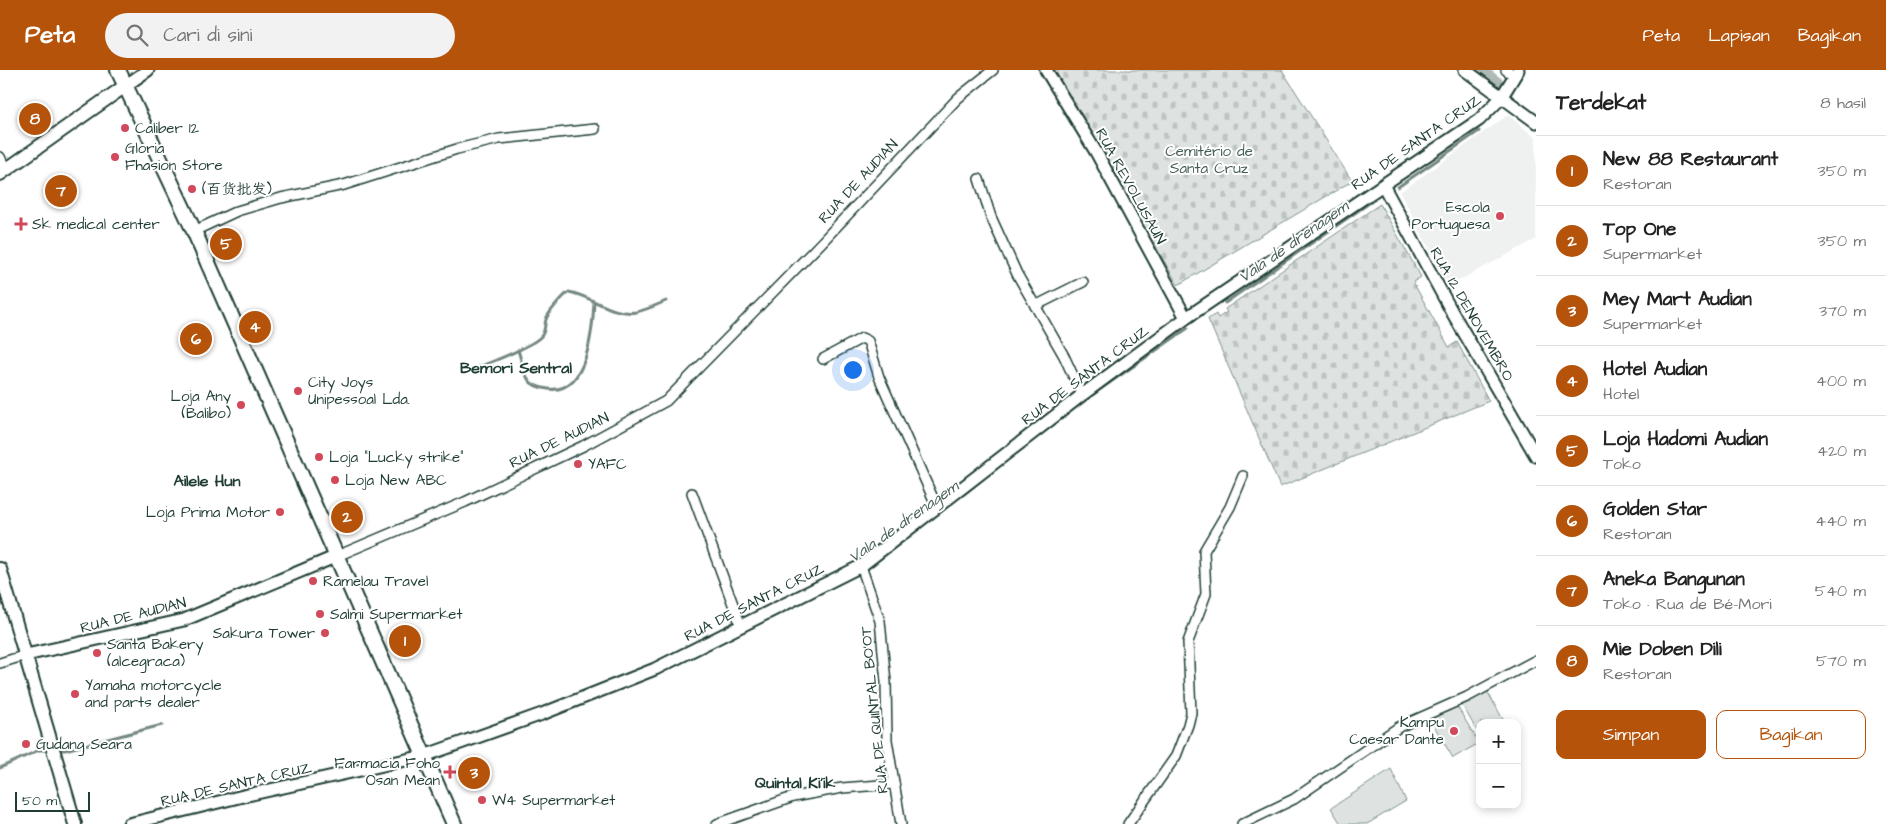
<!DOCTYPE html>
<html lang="id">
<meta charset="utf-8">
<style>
body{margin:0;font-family:"Architects Daughter","LXGW WenKai TC",sans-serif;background:#f2f2f2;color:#222}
.controls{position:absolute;right:15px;bottom:15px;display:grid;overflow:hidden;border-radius:10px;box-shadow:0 2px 8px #0003}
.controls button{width:45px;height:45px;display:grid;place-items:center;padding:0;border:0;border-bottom:1px solid #e0e0e0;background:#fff;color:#222;font:25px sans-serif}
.scale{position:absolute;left:15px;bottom:12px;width:75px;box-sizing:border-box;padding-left:5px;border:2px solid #1f3d34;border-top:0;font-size:14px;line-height:18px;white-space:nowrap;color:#1f3d34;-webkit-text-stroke:4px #fff;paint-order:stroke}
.you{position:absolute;left:852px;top:299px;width:18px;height:18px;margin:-12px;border:4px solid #fff;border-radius:50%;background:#1a73e8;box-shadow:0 0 0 8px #1a73e833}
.badge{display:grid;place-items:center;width:32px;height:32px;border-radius:50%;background:#b45309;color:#fff;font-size:16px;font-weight:700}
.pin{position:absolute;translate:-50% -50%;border:2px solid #fff;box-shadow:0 1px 5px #0006}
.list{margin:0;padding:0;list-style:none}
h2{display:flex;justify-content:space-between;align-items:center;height:65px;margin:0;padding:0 20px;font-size:21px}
h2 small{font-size:16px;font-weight:400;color:#767676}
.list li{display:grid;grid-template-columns:32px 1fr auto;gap:15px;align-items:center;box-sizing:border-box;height:70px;padding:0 20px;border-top:1px solid #e0e0e0}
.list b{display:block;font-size:19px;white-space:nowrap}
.list p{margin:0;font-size:16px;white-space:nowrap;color:#767676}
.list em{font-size:16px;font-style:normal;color:#767676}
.actions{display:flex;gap:10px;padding:15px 20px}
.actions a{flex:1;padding:11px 0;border:1px solid #b45309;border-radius:10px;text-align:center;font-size:18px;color:#b45309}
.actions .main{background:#b45309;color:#fff}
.icon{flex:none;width:28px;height:28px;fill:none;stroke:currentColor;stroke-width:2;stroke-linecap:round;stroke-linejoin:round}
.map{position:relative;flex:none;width:1536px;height:754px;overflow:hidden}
header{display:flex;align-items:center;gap:30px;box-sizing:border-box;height:70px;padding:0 25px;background:#b45309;color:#fff}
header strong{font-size:24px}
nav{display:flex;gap:28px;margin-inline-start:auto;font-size:18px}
.search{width:350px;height:45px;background:#f2f2f2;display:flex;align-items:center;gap:12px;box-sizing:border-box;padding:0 18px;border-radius:28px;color:#767676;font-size:19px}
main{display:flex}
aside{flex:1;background:#fff}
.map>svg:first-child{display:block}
.built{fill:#eef1f0}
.green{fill:#dee3e2;stroke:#7e908b}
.cemetery{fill:url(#cemetery-stones);stroke:#7e908b}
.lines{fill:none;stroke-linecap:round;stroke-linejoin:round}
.stream{stroke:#758883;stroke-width:3}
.canal{stroke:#afbab7;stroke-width:10}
.minor-casing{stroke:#1f3d34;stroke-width:12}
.tertiary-casing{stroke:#1f3d34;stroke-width:15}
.secondary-casing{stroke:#1f3d34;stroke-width:16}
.primary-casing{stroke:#1f3d34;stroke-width:18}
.minor{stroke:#fff;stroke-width:9}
.tertiary{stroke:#fff;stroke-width:11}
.secondary{stroke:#fff;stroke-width:12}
.primary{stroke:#fff;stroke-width:14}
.poi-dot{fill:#d1495b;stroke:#fff;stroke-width:2}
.labels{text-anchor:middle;stroke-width:4;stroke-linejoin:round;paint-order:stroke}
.poi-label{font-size:15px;fill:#1f3d34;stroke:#fff;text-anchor:start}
.street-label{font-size:15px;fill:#1f3d34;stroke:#fff}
.park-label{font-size:15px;fill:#455e57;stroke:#fff}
.water-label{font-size:16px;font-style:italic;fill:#4a625b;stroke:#fff}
.neighbourhood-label{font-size:16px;font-weight:bold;fill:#1f3d34;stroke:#fff}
</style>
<header>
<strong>Peta</strong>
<div class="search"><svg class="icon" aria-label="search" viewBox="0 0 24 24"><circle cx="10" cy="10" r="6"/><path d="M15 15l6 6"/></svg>Cari di sini</div>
<nav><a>Peta</a><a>Lapisan</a><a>Bagikan</a></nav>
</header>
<main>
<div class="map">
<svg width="1536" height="754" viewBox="0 0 1536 754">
<defs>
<pattern id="cemetery-stones" width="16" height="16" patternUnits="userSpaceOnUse" patternTransform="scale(1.25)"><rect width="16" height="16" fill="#dee3e2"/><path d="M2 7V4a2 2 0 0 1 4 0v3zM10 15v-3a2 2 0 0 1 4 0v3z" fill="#bec4c2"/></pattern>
</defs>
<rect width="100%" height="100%" fill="#fff"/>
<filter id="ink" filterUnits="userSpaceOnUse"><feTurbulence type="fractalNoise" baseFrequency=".02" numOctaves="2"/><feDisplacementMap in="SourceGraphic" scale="10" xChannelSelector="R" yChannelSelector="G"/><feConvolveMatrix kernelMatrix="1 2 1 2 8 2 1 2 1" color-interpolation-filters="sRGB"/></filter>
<g filter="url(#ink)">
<!-- built -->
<path class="built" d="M 1508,45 L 1536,68 L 1536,169 L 1449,216 L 1400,122 Z"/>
<!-- green -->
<g class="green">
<path d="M 1486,619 L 1505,653 L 1480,653 L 1480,666 L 1461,633 Z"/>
<path d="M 1455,633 L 1479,673 L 1453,688 L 1430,649 Z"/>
<path d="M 1391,699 L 1406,731 L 1367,754 L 1341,754 L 1331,738 Z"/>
</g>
<!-- cemetery -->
<g class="cemetery">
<path d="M 1053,0 L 1282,0 L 1352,111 L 1178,215 Z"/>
<path d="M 1380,134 L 1421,207 L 1413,212 L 1449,277 L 1457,272 L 1489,331 L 1280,417 L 1208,249 L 1216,244 L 1218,248 L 1227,242 L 1225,239 Z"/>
</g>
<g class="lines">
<!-- stream -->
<g class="stream">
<path d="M 1398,117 L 1479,61"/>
<path d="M 1225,233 L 1375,129"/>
<path d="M 518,280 C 521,289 523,301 528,309 C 532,316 541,318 548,319 C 588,325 593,257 594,231"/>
<path d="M 466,301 C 480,297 535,276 542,265 C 546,259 544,252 547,247 C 550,241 564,225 569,222 C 591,226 613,246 636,242 C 646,240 657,235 666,231"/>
<path d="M 1072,339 L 1188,258"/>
<path d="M 964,424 L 1000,395"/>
<path d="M 681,592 L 805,530"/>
<path d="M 56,680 L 65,680 L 162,655"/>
<path d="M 0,698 L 39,680 L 49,680"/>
</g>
<!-- canal -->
<path class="canal" d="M 1482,0 L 1502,15"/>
<!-- minor casing -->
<g class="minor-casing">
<g id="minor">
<path d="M 1506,0 L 1515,6"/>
<path d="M 0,87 L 6,100"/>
<path d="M 979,109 L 991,147 L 1017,204 L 1064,286 L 1082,325"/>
<path d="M 194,161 L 237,141 L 281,128 L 344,115 L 457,79 L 499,69 L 595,59"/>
<path d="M 1035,236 L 1083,212"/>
<path d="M 823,289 L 862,268 L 868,271 L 879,307 L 937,437"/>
<path d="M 692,423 L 741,556"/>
<path d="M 337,486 L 465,432 L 583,376 L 666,331 L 820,174 L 958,28 L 993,0"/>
<path d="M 861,496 L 880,551 L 886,612 L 887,670 L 901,754"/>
<path d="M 0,593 L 26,585"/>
<path d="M 717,754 L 793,727 L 842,718 L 893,714"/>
<path d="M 1128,754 L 1176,686 L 1188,655 L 1191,643 L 1188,572 L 1206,524 L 1204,481 L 1230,437 L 1243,406"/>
<path d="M 1242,754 L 1294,729 L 1399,657 L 1467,627 L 1536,590"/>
</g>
</g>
<!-- tertiary casing -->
<g class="tertiary-casing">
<g id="tertiary">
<path d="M 1046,0 L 1096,82 L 1186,248"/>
<path d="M 1465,0 L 1536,52"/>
<path d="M 125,16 L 148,0"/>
<path d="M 1383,115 L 1452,242 L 1536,386"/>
<path d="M 26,585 L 184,550 L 337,486"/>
<path d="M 129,754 L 243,726 L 424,686 L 542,644 L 655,599 L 861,496 L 1082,325 L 1186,248 L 1479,50 L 1501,28 L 1518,0"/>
</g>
</g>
<!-- secondary casing -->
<g class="secondary-casing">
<g id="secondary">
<path d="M 0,104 L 125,16"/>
<path d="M 0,499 L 75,754"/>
</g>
</g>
<!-- primary casing -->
<g class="primary-casing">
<path id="primary" d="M 118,0 L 194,161 L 454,754"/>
</g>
<!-- minor -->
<use href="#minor" class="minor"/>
<!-- tertiary -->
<use href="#tertiary" class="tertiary"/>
<!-- secondary -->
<use href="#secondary" class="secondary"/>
<!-- primary -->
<use href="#primary" class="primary"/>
</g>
</g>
<!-- markers -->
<g class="poi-dot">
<circle cx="125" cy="58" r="5"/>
<circle cx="115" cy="87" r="5"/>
<circle cx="192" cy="119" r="5"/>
<circle cx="1500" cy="146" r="5"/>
<path d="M18.5 146.5h5v5h5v5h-5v5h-5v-5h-5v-5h5z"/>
<circle cx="298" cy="321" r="5"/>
<circle cx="241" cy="335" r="5"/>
<circle cx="319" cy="387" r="5"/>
<circle cx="578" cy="394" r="5"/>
<circle cx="335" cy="410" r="5"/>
<circle cx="280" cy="442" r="5"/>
<circle cx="313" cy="511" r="5"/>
<circle cx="320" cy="544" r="5"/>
<circle cx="325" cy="563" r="5"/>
<circle cx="97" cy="583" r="5"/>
<circle cx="75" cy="624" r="5"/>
<circle cx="1454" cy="661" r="5"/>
<circle cx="26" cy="674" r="5"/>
<path d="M447.5 694.5h5v5h5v5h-5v5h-5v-5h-5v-5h5z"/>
<circle cx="482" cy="730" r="5"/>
</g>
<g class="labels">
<!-- poi labels -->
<g class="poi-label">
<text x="135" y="63">Caliber 12</text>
<text x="125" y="83">Gloria<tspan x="125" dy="17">Fhasion Store</tspan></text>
<text x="202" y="124">(百货批发)</text>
<text x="1490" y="142" text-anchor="end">Escola<tspan x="1490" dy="17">Portuguesa</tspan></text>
<text x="32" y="159">Sk medical center</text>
<text x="308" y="317">City Joys<tspan x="308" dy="17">Unipessoal Lda.</tspan></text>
<text x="231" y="331" text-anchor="end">Loja Any<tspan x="231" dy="17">(Balibo)</tspan></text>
<text x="329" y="392">Loja "Lucky strike"</text>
<text x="588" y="399">YAFC</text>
<text x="345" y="415">Loja New ABC</text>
<text x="270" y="447" text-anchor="end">Loja Prima Motor</text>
<text x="323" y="516">Ramelau Travel</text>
<text x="330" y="549">Salmi Supermarket</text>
<text x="315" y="568" text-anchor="end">Sakura Tower</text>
<text x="107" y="579">Santa Bakery<tspan x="107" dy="17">(alcegraca)</tspan></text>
<text x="85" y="620">Yamaha motorcycle<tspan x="85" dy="17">and parts dealer</tspan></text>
<text x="1444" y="657" text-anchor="end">Kampu<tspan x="1444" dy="17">Caesar Dante</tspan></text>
<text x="36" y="679">Gudang Seara</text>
<text x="440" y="698" text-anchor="end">Farmacia Foho<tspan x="440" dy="17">Osan Mean</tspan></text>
<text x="492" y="735">W4 Supermarket</text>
</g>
<!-- street labels -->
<g class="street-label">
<text transform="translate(1416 72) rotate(-35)" y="5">RUA DE SANTA CRUZ</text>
<text transform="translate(858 111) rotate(-47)" y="5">RUA DE AUDIAN</text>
<text transform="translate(1131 116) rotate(61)" y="5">RUA REVOLUSAUN</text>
<text transform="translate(1472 244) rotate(60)" y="5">RUA 12 DENOVEMBRO</text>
<text transform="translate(1085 305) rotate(-37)" y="5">RUA DE SANTA CRUZ</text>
<text transform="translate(559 370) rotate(-26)" y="5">RUA DE AUDIAN</text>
<text transform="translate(754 532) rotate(-27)" y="5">RUA DE SANTA CRUZ</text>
<text transform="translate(133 545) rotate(-14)" y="5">RUA DE AUDIAN</text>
<text transform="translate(874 640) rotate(-96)" y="5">RUA DE QUINTAL BO'OT</text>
<text transform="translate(236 714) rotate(-13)" y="5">RUA DE SANTA CRUZ</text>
</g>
<!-- park labels -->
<g class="park-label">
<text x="1209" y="86">Cemitério de<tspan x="1209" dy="17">Santa Cruz</tspan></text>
</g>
<!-- water labels -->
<g class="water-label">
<text transform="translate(1293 171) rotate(-35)" y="6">Vala de drenagem</text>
<text transform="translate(903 451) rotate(-35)" y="6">Vala de drenagem</text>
</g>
<!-- neighbourhood labels -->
<g class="neighbourhood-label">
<text x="516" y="303">Bemori Sentral</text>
<text x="207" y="416">Ailele Hun</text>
<text x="795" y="718">Quintal Ki'ik</text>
</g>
</g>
</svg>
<div class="controls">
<button>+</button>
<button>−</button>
</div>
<div class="scale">50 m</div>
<div class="you"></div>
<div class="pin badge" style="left:405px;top:571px">1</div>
<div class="pin badge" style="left:347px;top:447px">2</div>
<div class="pin badge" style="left:474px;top:703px">3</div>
<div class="pin badge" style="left:255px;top:257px">4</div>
<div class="pin badge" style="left:226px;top:174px">5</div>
<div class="pin badge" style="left:196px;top:269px">6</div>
<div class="pin badge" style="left:61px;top:121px">7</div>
<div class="pin badge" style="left:35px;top:49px">8</div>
</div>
<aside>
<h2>Terdekat<small>8 hasil</small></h2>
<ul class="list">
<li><span class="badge">1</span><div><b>New 88 Restaurant</b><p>Restoran</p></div><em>350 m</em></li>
<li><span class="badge">2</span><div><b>Top One</b><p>Supermarket</p></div><em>350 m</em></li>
<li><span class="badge">3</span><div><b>Mey Mart Audian</b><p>Supermarket</p></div><em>370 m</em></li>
<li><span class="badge">4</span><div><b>Hotel Audian</b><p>Hotel</p></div><em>400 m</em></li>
<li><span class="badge">5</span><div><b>Loja Hadomi Audian</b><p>Toko</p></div><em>420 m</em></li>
<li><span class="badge">6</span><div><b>Golden Star</b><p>Restoran</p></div><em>440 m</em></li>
<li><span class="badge">7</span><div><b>Aneka Bangunan</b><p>Toko · Rua de Bé-Mori</p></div><em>540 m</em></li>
<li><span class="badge">8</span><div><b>Mie Doben Dili</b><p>Restoran</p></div><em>570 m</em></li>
</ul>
<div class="actions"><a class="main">Simpan</a><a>Bagikan</a></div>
</aside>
</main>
